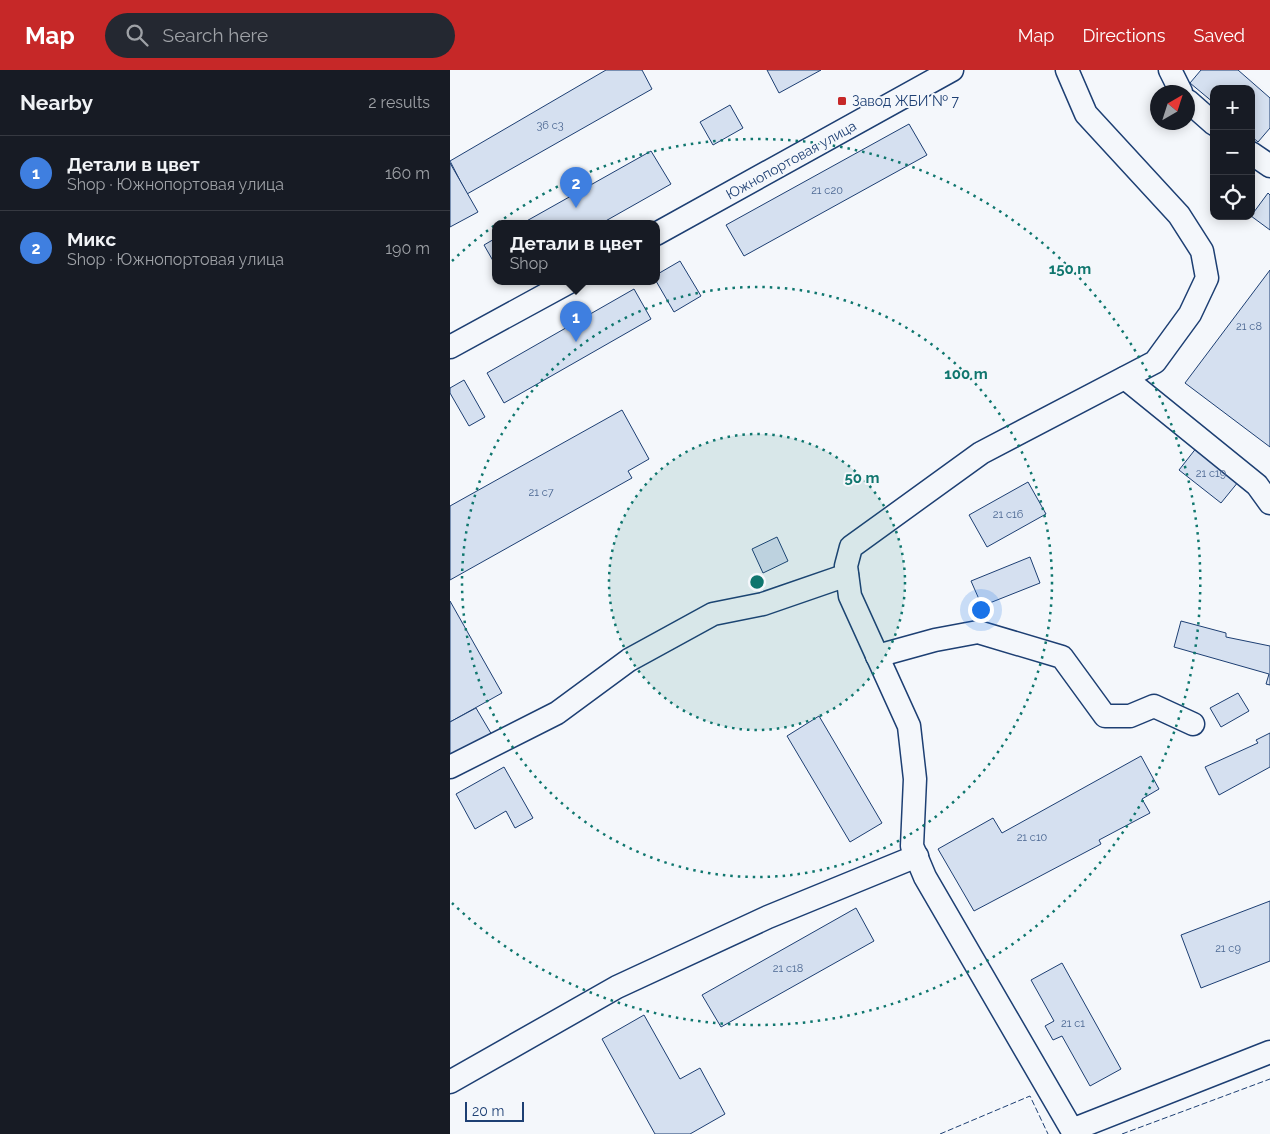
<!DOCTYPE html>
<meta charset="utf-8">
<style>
body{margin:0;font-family:Raleway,sans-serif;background:#242831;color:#f1f3f6}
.controls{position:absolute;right:15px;top:15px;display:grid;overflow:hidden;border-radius:10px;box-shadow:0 2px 12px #0003}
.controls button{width:45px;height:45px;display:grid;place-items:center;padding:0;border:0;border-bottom:1px solid #363941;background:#171b24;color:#f1f3f6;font:25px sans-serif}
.compass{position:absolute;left:700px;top:15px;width:45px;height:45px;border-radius:50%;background:#171b24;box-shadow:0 2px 12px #0003;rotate:39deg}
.scale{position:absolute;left:15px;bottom:12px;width:59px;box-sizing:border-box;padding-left:5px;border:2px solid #1d3f73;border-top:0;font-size:14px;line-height:18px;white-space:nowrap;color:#1d3f73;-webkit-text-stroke:4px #f4f7fb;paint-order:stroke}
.you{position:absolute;left:530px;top:539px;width:18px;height:18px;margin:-12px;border:4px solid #fff;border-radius:50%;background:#1a73e8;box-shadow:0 0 0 8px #1a73e833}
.badge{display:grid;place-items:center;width:32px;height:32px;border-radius:50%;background:#c62828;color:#fff;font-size:16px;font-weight:700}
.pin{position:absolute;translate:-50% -41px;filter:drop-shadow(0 1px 2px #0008)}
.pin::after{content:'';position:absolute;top:26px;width:18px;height:15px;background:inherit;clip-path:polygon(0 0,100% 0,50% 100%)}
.popup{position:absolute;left:42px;top:150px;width:168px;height:65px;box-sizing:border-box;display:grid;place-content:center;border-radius:10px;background:#171b24;filter:drop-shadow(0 1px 4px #0005);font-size:16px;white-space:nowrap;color:#9ea1a6}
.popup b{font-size:19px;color:#f1f3f6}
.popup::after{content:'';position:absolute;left:50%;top:100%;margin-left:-10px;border:10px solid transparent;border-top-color:#171b24}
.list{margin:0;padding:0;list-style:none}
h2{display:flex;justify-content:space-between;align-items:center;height:65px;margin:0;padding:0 20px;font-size:21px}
h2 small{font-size:16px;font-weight:400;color:#9ea1a6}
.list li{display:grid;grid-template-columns:32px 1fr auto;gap:15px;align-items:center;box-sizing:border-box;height:75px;padding:0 20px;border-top:1px solid #363941}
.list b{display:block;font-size:19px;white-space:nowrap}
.list p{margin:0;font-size:16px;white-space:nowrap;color:#9ea1a6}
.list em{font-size:16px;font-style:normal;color:#9ea1a6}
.icon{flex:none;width:28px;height:28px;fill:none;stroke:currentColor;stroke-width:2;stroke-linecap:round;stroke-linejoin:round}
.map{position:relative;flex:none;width:820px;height:1064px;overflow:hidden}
header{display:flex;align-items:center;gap:30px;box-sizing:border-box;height:70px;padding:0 25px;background:#c62828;color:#fff}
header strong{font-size:24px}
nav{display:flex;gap:28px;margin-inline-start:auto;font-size:18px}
.search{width:350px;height:45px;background:#242831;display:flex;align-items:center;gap:12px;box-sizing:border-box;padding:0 18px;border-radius:28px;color:#9ea1a6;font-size:19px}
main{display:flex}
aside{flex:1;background:#171b24}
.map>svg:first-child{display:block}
.building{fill:#d5e0f0;stroke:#1d3f73}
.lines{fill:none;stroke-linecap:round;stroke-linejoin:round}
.minor-casing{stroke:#1d3f73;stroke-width:25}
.minor{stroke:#f4f7fb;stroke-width:22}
.fence{stroke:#1d3f73;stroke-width:1;stroke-dasharray:6 2.5;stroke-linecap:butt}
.ring{fill:none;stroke:#0f766e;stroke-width:2.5;stroke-dasharray:2.5 5}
.poi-dot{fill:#c62828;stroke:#f4f7fb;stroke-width:2}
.labels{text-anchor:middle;stroke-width:4;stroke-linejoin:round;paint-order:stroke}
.number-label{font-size:11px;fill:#4b6792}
.poi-label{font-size:14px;fill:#1d3f73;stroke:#f4f7fb;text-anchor:start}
.street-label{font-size:14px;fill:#1d3f73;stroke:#f4f7fb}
.centre{fill:#0f766e;stroke:#f4f7fb;stroke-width:2.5}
.ring-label{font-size:15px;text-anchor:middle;font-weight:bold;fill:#0f766e;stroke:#f4f7fb;stroke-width:4;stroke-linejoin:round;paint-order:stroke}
</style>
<header>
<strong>Map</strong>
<div class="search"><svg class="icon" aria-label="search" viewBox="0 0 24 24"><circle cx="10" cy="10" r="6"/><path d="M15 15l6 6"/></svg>Search here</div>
<nav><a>Map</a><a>Directions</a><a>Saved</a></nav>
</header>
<main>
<aside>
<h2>Nearby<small>2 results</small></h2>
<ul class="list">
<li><span class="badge" style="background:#3f7fe0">1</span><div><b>Детали в цвет</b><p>Shop · Южнопортовая улица</p></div><em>160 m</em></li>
<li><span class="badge" style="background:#3f7fe0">2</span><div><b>Микс</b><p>Shop · Южнопортовая улица</p></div><em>190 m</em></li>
</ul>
</aside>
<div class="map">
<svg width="820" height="1064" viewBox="0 0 820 1064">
<rect width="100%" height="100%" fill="#f4f7fb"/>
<!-- building -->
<g class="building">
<path d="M 156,0 L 192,0 L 202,19 L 17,124 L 0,91 Z"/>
<path d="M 317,0 L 371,0 L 329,23 Z"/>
<path d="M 751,0 L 788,0 L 820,28 L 820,58 L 808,72 L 801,66 L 801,19 L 764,19 L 764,33 L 740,13 Z"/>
<path d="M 280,35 L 293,58 L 263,75 L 250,52 Z"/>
<path d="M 459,54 L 477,85 L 294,186 L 276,155 Z"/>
<path d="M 201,81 L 221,114 L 152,153 L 73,153 Z"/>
<path d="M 0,93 L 28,142 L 0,157 Z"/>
<path d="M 818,123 L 820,125 L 820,160 L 801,146 Z"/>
<path d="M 46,168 L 46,196 L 34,175 Z"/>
<path d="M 230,191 L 251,226 L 224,242 L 206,211 L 206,205 Z"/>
<path d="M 820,200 L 820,377 L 735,313 Z"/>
<path d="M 184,219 L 201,249 L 54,333 L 37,303 Z"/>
<path d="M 14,310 L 35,347 L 19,356 L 0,323 L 0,318 Z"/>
<path d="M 172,340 L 199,389 L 178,401 L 182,408 L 0,510 L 0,436 Z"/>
<path d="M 751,372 L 793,406 L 771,433 L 729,400 Z"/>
<path d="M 578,412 L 596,444 L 537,477 L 519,445 Z"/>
<path d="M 327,467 L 338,491 L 313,503 L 302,479 Z"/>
<path d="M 580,487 L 590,513 L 532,536 L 521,511 Z"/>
<path d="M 0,531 L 52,623 L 0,652 Z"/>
<path d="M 731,551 L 776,563 L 776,567 L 820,576 L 820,615 L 816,614 L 819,604 L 724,577 Z"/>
<path d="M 788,623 L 799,641 L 771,657 L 760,638 Z"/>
<path d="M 26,638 L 42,665 L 0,689 L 0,652 Z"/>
<path d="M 369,646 L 432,753 L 400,772 L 337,666 Z"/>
<path d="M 820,663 L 820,697 L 769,725 L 755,697 L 808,673 L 806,670 Z"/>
<path d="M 691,686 L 709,719 L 692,729 L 700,743 L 649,770 L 651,774 L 524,841 L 488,779 L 543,748 L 552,763 Z"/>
<path d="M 54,697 L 83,748 L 65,758 L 56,741 L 25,759 L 6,724 Z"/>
<path d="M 820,831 L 820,891 L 751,918 L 731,865 Z"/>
<path d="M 406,838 L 424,871 L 271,957 L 252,925 Z"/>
<path d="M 612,893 L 671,999 L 640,1016 L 612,966 L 603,970 L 595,956 L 604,951 L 581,910 Z"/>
<path d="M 194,945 L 230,1009 L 250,998 L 275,1044 L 240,1064 L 205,1064 L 152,969 Z"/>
</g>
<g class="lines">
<!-- minor casing -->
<g class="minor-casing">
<g id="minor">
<path d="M 617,0 L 636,44 L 729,145 L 752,181 L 757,208 L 740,244 L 705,292 L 531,383 L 401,477 L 396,496 L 400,526 L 459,656 L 465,709 L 462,776 L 475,807 L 622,1060 L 820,982"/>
<path d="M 720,0 L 731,22"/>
<path d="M 738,31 L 764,54"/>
<path d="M 801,83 L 820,96"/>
<path d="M 206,164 L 502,0"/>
<path d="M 0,277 L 121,211"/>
<path d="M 675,308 L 807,415 L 820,433"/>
<path d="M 427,586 L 485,570 L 528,562 L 612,587 L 655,646 L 680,646 L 704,636 L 743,654"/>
<path d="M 0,697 L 107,643 L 179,590 L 263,544 L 313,534 L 397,505"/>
<path d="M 0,1012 L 167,917 L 318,847 L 467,786"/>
</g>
</g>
<!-- minor -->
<use href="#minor" class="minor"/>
<!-- fence -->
<g class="fence">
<path d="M 490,1064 L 580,1026 L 598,1064"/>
<path d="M 672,1064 L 820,1009"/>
</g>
</g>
<!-- distance rings -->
<circle cx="307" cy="512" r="148" fill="#0f766e" fill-opacity=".12"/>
<g class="ring">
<circle cx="307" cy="512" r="148"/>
<circle cx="307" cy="512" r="295"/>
<path d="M2 191A443 443 0 1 1 2 833"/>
</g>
<!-- markers -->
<rect class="poi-dot" x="387" y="26" width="10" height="10" rx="2.5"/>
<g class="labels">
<!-- number labels -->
<g class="number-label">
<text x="100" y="59">36 c3</text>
<text x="377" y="124">21 с20</text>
<text x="799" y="260">21 с8</text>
<text x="761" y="407">21 с19</text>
<text x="91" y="426">21 с7</text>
<text x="558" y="448">21 с16</text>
<text x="582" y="771">21 с10</text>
<text x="778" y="882">21 с9</text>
<text x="338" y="902">21 с18</text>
<text x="623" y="957">21 с1</text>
</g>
<!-- poi labels -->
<g class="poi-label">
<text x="402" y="36">Завод ЖБИ № 7</text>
</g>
<!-- street labels -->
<g class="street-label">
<text transform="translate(341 90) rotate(-29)" y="5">Южнопортовая улица</text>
</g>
</g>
<circle cx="307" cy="512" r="8" class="centre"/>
<g class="ring-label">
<text x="620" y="204">150 m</text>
<text x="516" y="309">100 m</text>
<text x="412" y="413">50 m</text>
</g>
</svg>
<div class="controls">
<button>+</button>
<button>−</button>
<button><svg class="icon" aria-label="locate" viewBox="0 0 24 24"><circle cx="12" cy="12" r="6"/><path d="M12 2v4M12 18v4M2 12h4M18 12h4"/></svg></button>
</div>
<svg class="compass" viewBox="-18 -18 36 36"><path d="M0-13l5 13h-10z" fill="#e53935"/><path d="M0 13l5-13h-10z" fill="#9ea1a6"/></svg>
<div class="scale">20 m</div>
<div class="you"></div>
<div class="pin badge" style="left:126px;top:272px;background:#3f7fe0">1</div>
<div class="popup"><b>Детали в цвет</b>Shop</div>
<div class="pin badge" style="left:126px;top:138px;background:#3f7fe0">2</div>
</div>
</main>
